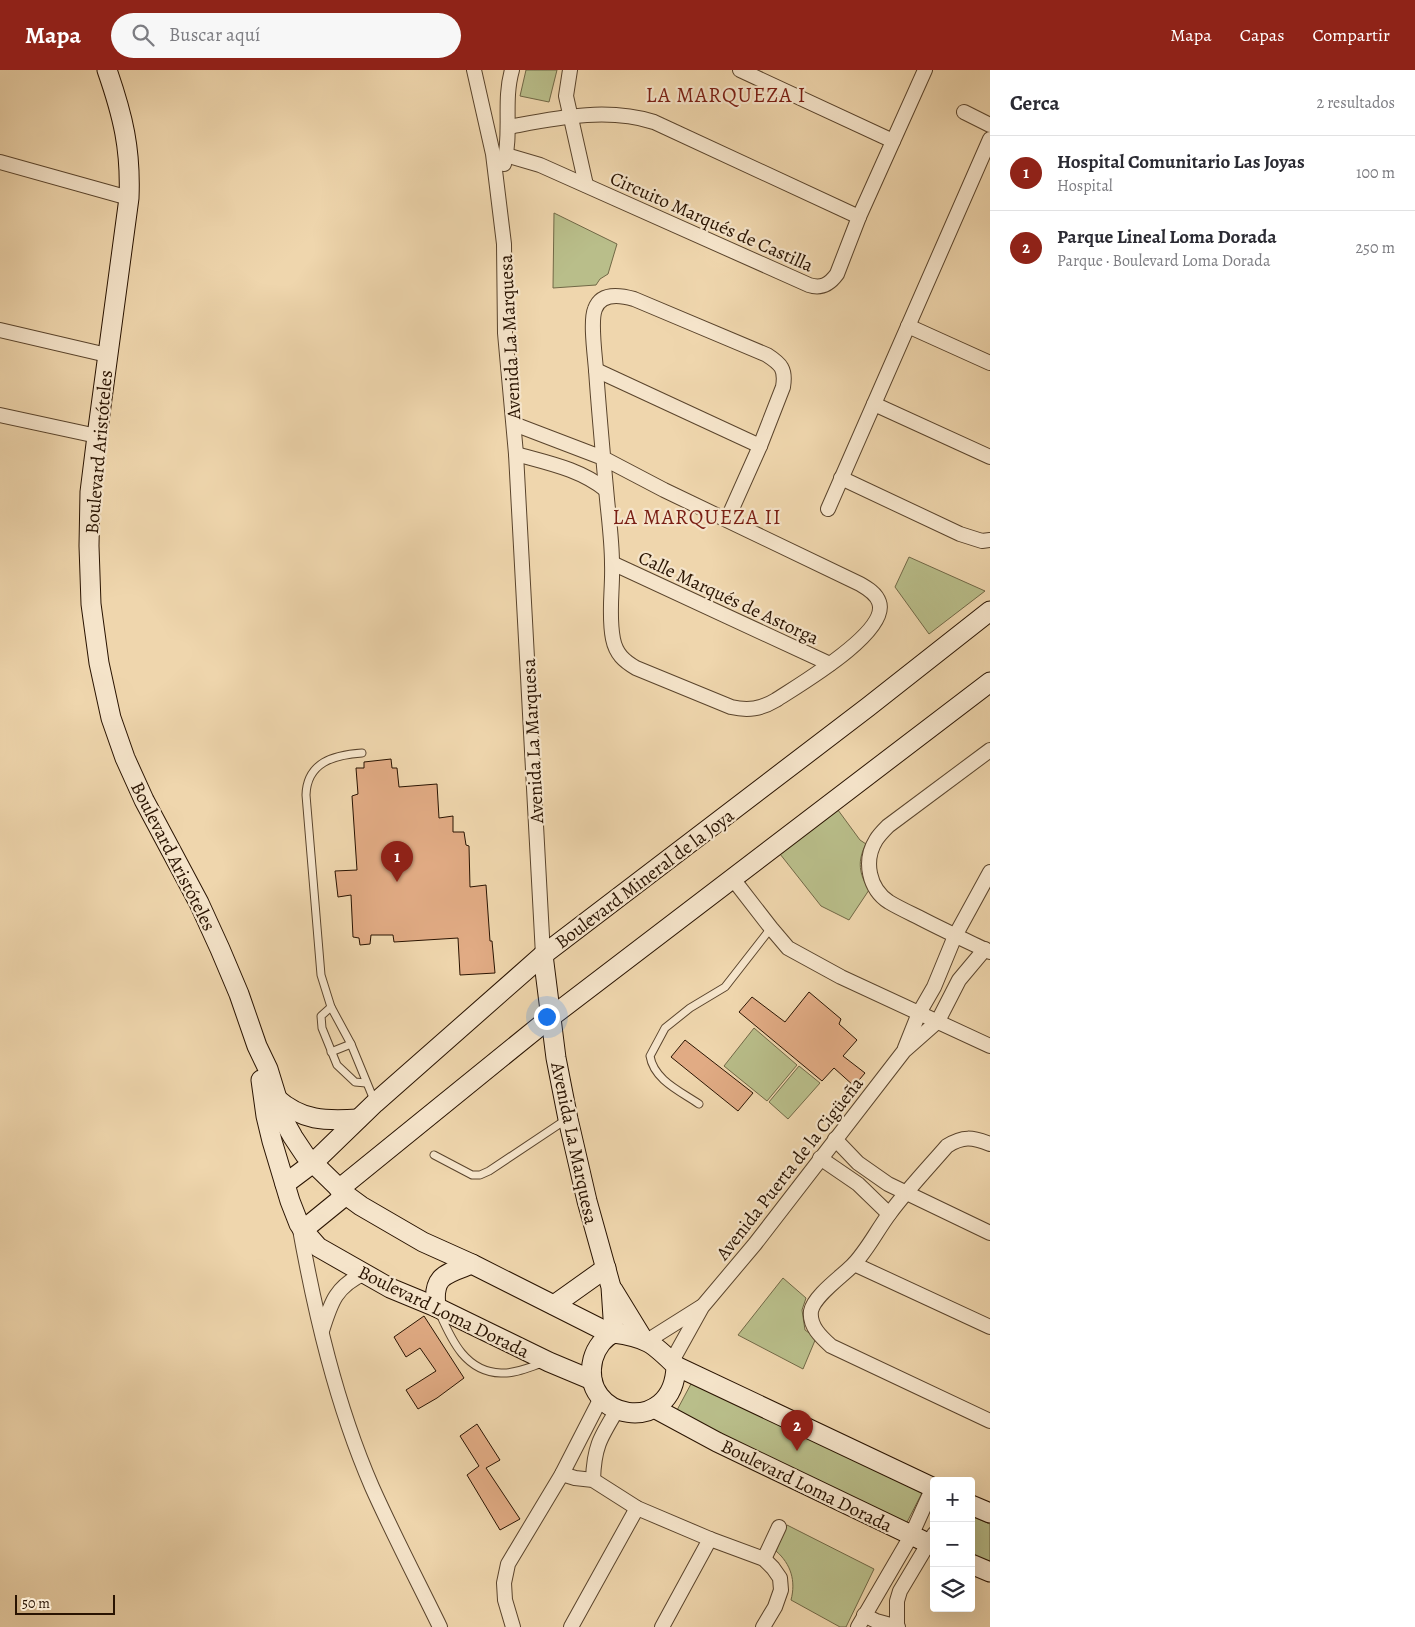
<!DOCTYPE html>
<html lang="es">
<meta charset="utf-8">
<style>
body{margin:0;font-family:Alegreya,serif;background:#f7f7f7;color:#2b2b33}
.controls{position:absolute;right:15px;bottom:15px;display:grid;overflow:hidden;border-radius:5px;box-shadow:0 5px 20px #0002}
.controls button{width:45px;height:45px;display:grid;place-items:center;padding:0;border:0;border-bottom:1px solid #e1e1e2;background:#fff;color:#2b2b33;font:25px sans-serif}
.scale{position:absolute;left:15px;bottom:12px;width:100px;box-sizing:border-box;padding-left:5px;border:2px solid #291301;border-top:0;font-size:14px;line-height:18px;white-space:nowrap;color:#291301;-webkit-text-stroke:4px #f5e4ca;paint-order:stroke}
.you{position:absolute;left:546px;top:946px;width:18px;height:18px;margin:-12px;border:4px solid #fff;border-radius:50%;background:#1a73e8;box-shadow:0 0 0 8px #1a73e833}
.badge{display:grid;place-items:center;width:32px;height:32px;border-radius:50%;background:#8f2418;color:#fff;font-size:16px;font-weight:700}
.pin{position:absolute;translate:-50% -41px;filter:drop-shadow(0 1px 2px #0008)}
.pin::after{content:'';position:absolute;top:26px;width:18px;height:15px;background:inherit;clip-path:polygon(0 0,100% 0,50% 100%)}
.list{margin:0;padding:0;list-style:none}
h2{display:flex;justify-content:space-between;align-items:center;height:65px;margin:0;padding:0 20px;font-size:21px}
h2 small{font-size:16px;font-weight:400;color:#7c7c81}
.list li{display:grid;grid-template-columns:32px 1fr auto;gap:15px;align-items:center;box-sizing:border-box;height:75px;padding:0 20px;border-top:1px solid #e1e1e2}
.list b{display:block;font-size:19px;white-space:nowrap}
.list p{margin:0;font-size:16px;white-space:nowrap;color:#7c7c81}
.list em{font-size:16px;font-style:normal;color:#7c7c81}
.icon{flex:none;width:28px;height:28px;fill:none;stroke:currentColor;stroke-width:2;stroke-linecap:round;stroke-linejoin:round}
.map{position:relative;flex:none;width:990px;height:1557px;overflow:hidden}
header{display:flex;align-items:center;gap:30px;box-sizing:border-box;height:70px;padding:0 25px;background:#8f2418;color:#fff}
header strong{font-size:24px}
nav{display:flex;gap:28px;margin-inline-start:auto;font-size:18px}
.search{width:350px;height:45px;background:#f7f7f7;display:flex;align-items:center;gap:12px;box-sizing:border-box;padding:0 18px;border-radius:28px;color:#7c7c81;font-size:19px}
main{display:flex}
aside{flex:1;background:#fff}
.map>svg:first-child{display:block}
.green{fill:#b9be8a;stroke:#716846}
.building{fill:#e1ab84;stroke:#291301}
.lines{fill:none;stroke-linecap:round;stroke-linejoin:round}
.lane-casing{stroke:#5a442c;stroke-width:9}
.street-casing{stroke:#5a442c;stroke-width:16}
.secondary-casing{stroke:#291301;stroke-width:21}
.lane{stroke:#f5e4ca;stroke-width:7}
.street{stroke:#f5e4ca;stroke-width:14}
.secondary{stroke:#f5e4ca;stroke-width:19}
.labels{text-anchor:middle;stroke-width:4.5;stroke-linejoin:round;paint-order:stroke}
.street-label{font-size:19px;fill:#291301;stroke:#f5e4ca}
.quarter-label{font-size:21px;letter-spacing:1px;fill:#7a1f14;stroke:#f5e4ca}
</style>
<header>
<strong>Mapa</strong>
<div class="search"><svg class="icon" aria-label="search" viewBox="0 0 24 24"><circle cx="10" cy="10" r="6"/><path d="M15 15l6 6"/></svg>Buscar aquí</div>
<nav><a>Mapa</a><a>Capas</a><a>Compartir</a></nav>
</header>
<main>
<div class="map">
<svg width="990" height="1557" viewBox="0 0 990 1557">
<rect width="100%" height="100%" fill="#efd6ad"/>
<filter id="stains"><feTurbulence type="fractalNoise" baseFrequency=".004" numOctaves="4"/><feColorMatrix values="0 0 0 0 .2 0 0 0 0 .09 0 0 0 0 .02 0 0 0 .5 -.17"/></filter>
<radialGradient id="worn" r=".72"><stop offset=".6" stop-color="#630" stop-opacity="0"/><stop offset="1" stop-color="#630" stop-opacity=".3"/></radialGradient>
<!-- green -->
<g class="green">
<path d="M 526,0 L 557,0 L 549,32 L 520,26 Z"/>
<path d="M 554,143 L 617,174 L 608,204 L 600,209 L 596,215 L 553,218 Z"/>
<path d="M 909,487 L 985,521 L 929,564 L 895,517 Z"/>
<path d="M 838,740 L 860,770 L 866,774 C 857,791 859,804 869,820 L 849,850 L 821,836 L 780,784 Z"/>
<path d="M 754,958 L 797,995 L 767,1031 L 724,996 Z"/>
<path d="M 799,996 L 820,1013 L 788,1049 L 769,1032 Z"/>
<path d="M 783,1208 L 806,1228 L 802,1240 L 805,1260 L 816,1268 L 803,1299 L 738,1265 Z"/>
<path d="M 692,1312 L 923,1421 L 905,1456 L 676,1342 Z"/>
<path d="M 971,1446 L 990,1454 L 990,1494 L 971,1486 Z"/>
<path d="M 787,1455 L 874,1499 L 846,1557 L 840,1557 L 791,1530 C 796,1511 791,1494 776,1481 Z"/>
</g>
<!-- building -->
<g class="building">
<path d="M 391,689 L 392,698 L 397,698 L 399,717 L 437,714 L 439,748 L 453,746 L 453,762 L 464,762 L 466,775 L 469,776 L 470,817 L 486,815 L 490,871 L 492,871 L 495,903 L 460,905 L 458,868 L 394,872 L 393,865 L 371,865 L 370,874 L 360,875 L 359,868 L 353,867 L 351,825 L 338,827 L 335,801 L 357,800 L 352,726 L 358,724 L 356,698 L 364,698 L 364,692 Z"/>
<path d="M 809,922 L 841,949 L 839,954 L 857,970 L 843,986 L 865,1003 L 854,1016 L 834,998 L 822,1011 L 739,942 L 752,927 L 785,952 Z"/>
<path d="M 685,970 L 753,1023 L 738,1041 L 671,987 Z"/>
<path d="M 424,1246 L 464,1308 L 437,1328 L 418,1339 L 406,1320 L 436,1301 L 420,1278 L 406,1287 L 394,1267 Z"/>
<path d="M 477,1354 L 500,1390 L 486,1398 L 520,1449 L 500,1460 L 467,1405 L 479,1396 L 460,1366 Z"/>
</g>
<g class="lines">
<!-- lane casing -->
<g class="lane-casing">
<g id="lane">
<path d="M 362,683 C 334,685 307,692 306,725 L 321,905 L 331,937 L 351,974 L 374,1030"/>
<path d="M 331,937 L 321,946 L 322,958 L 337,995 L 355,1012 L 366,1013"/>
<path d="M 331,982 L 351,974"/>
<path d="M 699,1034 C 680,1021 654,1010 650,986 L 665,958 L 690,938 L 725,917 L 771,858"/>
<path d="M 434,1085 L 472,1105 L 480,1105 L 489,1101 L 567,1049"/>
<path d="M 440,1244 C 452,1271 466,1302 501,1303 C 515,1304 530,1297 543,1293"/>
</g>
</g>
<!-- street casing -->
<g class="street-casing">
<g id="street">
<path d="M 474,0 L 493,84 L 504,174 L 505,263 L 516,384 L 543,885"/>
<path d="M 570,0 L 566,26 L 586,115"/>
<path d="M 740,0 L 893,71"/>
<path d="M 964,42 L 990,55"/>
<path d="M 508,57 C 557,48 606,37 654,52 L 859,147"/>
<path d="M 506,85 L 540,95 L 809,215 C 821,219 829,215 837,204 L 859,147 L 925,0"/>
<path d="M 0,92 L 129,128"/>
<path d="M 504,94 C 512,63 503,31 512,0"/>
<path d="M 908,256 L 990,293"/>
<path d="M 0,260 L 107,285"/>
<path d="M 596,300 L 760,376"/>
<path d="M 874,334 L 990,387"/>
<path d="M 0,345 L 97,366"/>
<path d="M 514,354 L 603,388 L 664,420 L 860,514 C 867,518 876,523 879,532 C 890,562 799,615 776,630 C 761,639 748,641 731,637 L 636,598 C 624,591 616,584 613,569 C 608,544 613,519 612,494 C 612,472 609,450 607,429 C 603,386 599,343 596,300 C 595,286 590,251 595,239 C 601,222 620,225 634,229 L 767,285 C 781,294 786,299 783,317 L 760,376 L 727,450"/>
<path d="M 516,384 C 548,393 580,399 606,420"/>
<path d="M 841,408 L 960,464 L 982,471 L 990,470"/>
<path d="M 828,439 L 990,69"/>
<path d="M 612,493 L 830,594"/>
<path d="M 990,680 L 888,756 C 884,760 879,765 876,770 C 863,791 869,819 889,832 C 899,838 910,843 920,848 C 943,860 967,871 990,882"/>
<path d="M 733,809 L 771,858 L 788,878 L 841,907 L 990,976"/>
<path d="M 905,978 L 919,943 L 934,917 L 955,866 L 990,802"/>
<path d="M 835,1069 L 858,1093 L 888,1114 L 990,1163"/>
<path d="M 990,1074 C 972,1067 963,1066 947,1076 C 927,1099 907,1120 890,1143 C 877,1160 867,1181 852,1196 C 841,1207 814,1226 811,1241 C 809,1256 821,1267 831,1276 L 990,1351"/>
<path d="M 820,1088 L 858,1114 L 889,1144"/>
<path d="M 299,1154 C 315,1243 336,1334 372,1417 C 393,1464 417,1510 440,1557"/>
<path d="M 854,1194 L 990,1257"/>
<path d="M 322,1261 C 331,1232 336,1216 365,1203"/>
<path d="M 647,1271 L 701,1237"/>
<path d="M 672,1291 L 702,1237 L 755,1174 L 904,981 L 938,951 L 959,910 L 985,879"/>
<path d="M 562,1404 L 575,1408 L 593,1410 L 637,1438 L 710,1469 L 764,1489 L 773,1498 L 780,1508 L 781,1520 L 775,1537 L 763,1557"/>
<path d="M 593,1410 C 594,1377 600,1368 617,1340"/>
<path d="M 764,1489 L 779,1457"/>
<path d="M 864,1545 L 876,1551 L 898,1557"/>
<path d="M 513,1557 L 505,1530 L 504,1513 L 508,1494 L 562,1404 L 601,1328"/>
<path d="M 571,1557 L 637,1438"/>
<path d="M 662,1557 L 710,1469"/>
<path d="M 858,1557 L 911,1466 L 933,1417"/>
<path d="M 897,1557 L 897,1531 L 900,1521 L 934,1464"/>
</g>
</g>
<!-- secondary casing -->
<g class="secondary-casing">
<g id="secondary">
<path d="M 107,0 C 123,46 131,79 129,128 L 97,366 L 90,422 L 89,476 L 91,534 L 99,593 L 111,648 L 125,688 L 144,730 L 199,833 L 220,879 L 239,924 L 257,976 L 268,999 L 284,1051 L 293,1067 L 305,1085 L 346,1125 L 361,1136 L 423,1172 L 472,1194 L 611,1264"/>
<path d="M 543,885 L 556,988 L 568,1049 L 587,1131 L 611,1217 L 614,1263"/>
<path d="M 261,1010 L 266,1046 L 272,1071 L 290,1131 L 299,1154 L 303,1160 L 346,1125"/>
<path d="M 276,1028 C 302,1051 325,1051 358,1049"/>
<path d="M 285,1114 L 313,1093 L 375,1033 L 543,885 L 868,637 L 990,541"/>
<path d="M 339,1119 L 551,947 L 990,612"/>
<path d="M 303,1160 L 318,1177 L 390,1218 L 436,1237 L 549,1292 L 592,1310"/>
<path d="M 613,1220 L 643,1269"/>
<path d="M 554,1235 L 606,1198"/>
<path d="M 436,1237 C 432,1205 446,1204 472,1194"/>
<path d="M 614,1263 C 646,1267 654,1274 676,1296 C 674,1368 578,1350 593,1289 C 596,1278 604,1267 614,1263 Z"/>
<path d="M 676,1296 L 934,1418"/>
<path d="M 654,1338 L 717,1372 L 934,1476"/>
<path d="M 971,1435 L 990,1443"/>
<path d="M 971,1494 L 990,1502"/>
</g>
</g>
<!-- lane -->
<use href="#lane" class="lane"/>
<!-- street -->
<use href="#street" class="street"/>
<!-- secondary -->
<use href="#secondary" class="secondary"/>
</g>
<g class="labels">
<!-- street labels -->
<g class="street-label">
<text transform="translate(712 151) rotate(24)" y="7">Circuito Marqués de Castilla</text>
<text transform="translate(509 267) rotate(-93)" y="7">Avenida La Marquesa</text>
<text transform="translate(98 382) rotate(-85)" y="7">Boulevard Aristóteles</text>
<text transform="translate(729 527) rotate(25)" y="7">Calle Marqués de Astorga</text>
<text transform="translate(532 671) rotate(-93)" y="7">Avenida La Marquesa</text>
<text transform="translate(174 786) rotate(63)" y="7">Boulevard Aristóteles</text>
<text transform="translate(644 808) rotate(-37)" y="7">Boulevard Mineral de la Joya</text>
<text transform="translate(575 1073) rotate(78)" y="7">Avenida La Marquesa</text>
<text transform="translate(789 1098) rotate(-52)" y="7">Avenida Puerta de la Cigüeña</text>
<text transform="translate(444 1241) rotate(26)" y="7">Boulevard Loma Dorada</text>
<text transform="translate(807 1415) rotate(26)" y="7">Boulevard Loma Dorada</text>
</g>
<!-- quarter labels -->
<g class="quarter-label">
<text x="726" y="32">LA MARQUEZA I</text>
<text x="697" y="454">LA MARQUEZA II</text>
</g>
</g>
<rect width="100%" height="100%" filter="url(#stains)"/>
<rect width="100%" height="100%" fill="url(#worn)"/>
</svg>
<div class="controls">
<button>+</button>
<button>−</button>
<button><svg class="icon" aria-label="layers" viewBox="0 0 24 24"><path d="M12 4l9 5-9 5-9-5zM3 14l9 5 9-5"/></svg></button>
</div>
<div class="scale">50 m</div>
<div class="you"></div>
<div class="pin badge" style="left:397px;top:812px">1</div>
<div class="pin badge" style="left:797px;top:1381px">2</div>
</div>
<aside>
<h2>Cerca<small>2 resultados</small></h2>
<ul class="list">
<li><span class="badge">1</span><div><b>Hospital Comunitario Las Joyas</b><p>Hospital</p></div><em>100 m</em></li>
<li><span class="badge">2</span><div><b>Parque Lineal Loma Dorada</b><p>Parque · Boulevard Loma Dorada</p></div><em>250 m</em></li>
</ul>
</aside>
</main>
